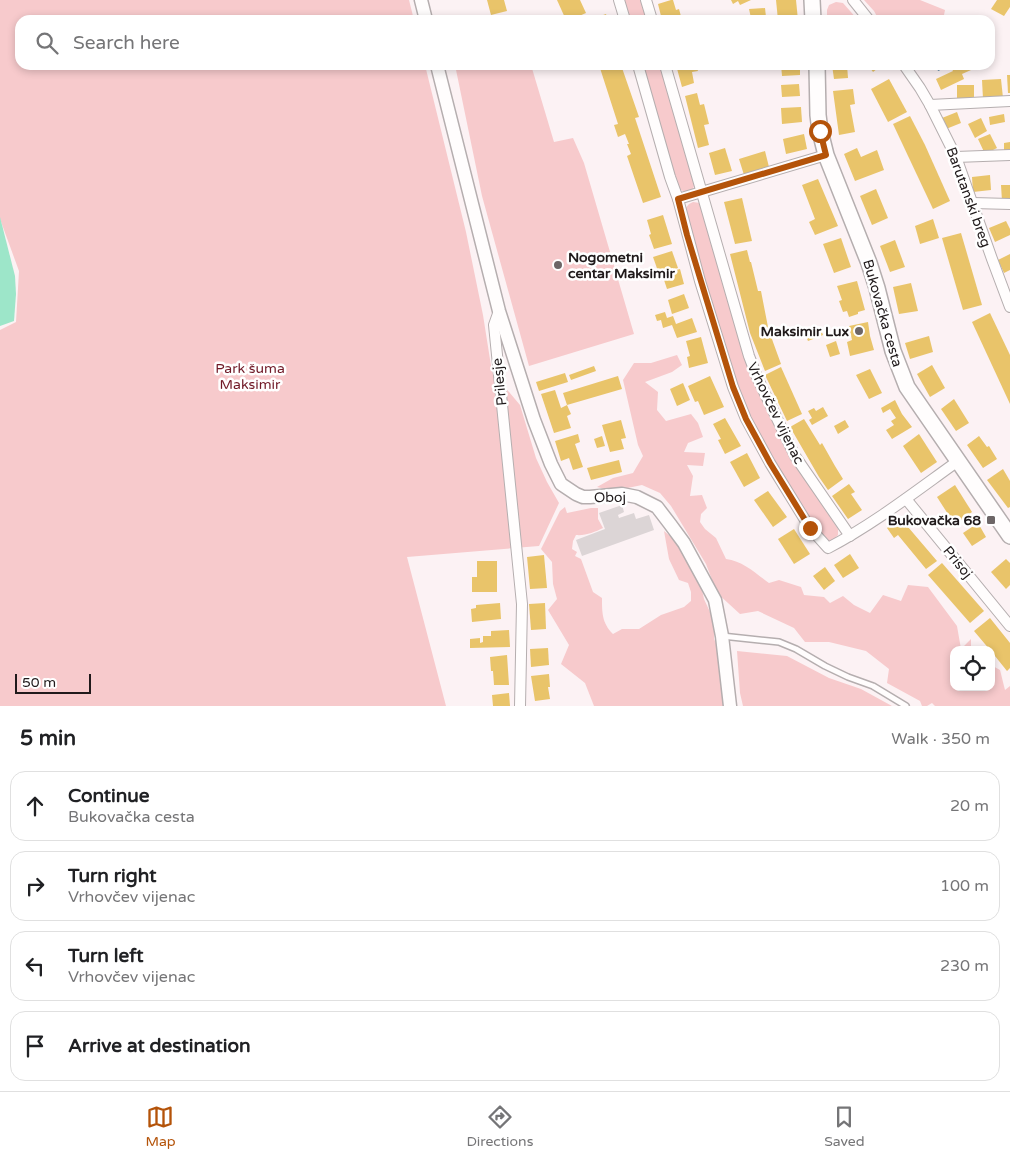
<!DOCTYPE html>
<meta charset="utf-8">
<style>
body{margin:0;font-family:"Varela Round",sans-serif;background:#f6f6f6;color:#202124}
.controls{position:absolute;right:15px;bottom:15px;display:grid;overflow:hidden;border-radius:10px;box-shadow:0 2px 8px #0003}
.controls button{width:45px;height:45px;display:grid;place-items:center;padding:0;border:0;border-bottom:1px solid #e0e0e0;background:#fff;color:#202124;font:25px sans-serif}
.scale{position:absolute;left:15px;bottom:12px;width:76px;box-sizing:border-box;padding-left:5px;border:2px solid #201a1b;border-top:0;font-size:14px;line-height:18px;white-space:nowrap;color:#201a1b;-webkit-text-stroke:4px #fff;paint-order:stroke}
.stop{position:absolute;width:15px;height:15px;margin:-11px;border:4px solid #b45309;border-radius:50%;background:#fff}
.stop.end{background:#b45309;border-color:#fff;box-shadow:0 1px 5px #0008}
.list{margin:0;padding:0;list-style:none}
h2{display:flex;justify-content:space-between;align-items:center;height:65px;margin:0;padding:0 20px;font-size:21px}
h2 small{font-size:16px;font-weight:400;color:#757577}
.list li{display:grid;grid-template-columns:32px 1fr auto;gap:15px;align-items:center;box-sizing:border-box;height:70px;margin:0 10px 10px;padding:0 10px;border:1px solid #e0e0e0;border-radius:15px}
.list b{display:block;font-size:19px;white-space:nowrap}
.list p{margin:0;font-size:16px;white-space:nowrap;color:#757577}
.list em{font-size:16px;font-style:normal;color:#757577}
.icon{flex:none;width:28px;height:28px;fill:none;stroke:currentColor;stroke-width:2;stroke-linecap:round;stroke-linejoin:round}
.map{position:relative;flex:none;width:1010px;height:706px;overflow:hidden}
.search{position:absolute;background:#fff;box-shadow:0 2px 8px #0003;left:15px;right:15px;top:15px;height:55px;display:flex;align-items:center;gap:12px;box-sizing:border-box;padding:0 18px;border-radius:15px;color:#757577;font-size:19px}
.sheet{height:385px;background:#fff}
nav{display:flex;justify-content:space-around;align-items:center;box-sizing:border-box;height:70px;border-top:1px solid #e0e0e0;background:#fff;font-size:14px;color:#757577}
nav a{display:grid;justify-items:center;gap:2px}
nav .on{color:#b45309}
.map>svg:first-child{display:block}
.green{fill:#f7cacc}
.water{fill:#9de6c9}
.homes{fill:#e9c46a}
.public{fill:#457b9d}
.building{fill:#dcd5d6}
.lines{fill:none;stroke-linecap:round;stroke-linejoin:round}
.service-casing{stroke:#b5aeaf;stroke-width:8}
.minor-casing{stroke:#b5aeaf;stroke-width:12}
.tertiary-casing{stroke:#b5aeaf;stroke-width:15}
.secondary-casing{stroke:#b5aeaf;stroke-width:18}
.service{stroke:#fffdfd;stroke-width:5}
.minor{stroke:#fffdfd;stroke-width:10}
.tertiary{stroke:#fffdfd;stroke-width:12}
.secondary{stroke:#fffdfd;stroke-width:15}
.route{stroke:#b45309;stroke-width:6}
.poi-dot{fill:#6d6667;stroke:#fff;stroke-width:2}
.labels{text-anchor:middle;stroke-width:5;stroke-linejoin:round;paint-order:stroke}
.street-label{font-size:14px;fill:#201a1b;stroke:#fff}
.poi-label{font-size:14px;font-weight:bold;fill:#201a1b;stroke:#fff;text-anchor:end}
.park-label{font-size:14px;fill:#701927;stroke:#fff}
</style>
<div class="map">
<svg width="1010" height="706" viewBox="0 0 1010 706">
<rect width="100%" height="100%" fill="#fcf2f4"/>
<!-- green -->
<g class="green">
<path d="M 0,0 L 409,0 L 414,20 L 20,20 L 20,65 L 425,65 L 466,232 L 483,315 L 492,372 L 520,405 L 536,458 L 547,482 L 559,503 L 539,546 L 407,557 L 446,706 L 0,706 L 0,330 L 16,322 L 19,271 L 0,219 Z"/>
<path d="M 623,0 L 642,0 L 648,20 L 629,20 Z"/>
<path d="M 864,0 L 920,0 L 945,10 L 943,20 L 879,20 L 874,11 Z"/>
<path d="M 836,2 L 843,3 L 858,20 L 827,20 L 827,10 L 829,5 Z"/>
<path d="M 455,65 L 531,65 L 554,142 L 573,138 L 584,163 L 634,334 L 529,366 L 482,196 Z"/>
<path d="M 642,65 L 661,65 L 694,183 C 695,194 683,194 677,187 Z"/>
<path d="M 693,202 L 700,203 L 702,206 L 754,379 L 765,406 L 794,462 L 838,529 L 838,535 L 832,541 L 825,540 L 796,498 L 779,473 L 747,411 L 727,357 L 685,209 L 689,204 Z"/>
<path d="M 677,355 L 682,365 L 672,372 L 645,382 L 658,392 L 657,410 L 666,421 L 691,414 L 698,423 L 703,437 L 688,443 L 684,452 L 705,453 L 703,466 L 687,465 L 693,476 L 690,496 L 702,495 L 707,508 L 701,514 L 700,522 L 705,529 L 716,538 L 726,559 C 743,561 755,573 769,583 L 779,580 L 801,587 L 804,595 L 824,597 L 830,603 L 843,596 L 854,605 L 870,613 L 883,595 L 901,601 L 908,585 L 928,587 L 957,626 L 961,649 L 971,639 L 971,650 L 954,650 L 954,687 L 991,687 L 991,665 L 1000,670 L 1005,690 L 1010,686 L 1010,706 L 935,706 L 932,703 L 927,706 L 922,706 L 920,701 L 887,683 L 889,669 L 866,651 L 829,642 L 805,642 L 794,628 L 758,611 L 740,614 L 717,593 L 706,564 L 671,506 L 660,493 L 642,485 L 613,491 L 597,487 L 613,478 L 633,473 L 643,456 L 638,445 L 623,380 L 634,363 L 651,363 Z"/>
<path d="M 565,507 L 567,513 L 591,508 L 598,508 L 598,519 L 603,528 C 595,532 585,536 576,535 L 573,541 L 572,549 L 577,552 L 575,556 L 581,559 L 593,592 L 602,598 C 602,613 602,623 613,634 L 622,629 L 639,629 L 661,615 L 684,607 L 691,601 L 691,592 L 688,583 L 679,580 L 669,559 L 664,531 L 676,541 L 701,585 L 704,599 L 715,623 L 714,639 L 720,651 L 724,706 L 594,706 L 585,683 L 561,664 L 569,645 L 548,610 L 557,599 L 553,584 L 552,562 L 541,549 L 560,511 Z"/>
<path d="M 737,651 L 787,656 L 829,678 L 861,689 L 892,706 L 743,706 L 740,693 Z"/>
</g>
<!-- water -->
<path class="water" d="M 0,217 L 15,276 L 16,294 L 14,321 L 0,326 Z"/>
<!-- homes -->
<g class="homes">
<path d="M 487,0 L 504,0 L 507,11 L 491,15 Z"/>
<path d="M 557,0 L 580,0 L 586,13 L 570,20 L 566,20 Z"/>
<path d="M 671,0 L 673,0 L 676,10 L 679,9 L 682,20 L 662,20 L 658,4 Z"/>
<path d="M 731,0 L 751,0 L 740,5 L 738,1 L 733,4 Z"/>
<path d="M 776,0 L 796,0 L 798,20 L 778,20 Z"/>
<path d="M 997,0 L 1010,0 L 1010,7 L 1004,16 L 991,9 Z"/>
<path d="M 765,8 L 766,17 L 751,18 L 749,9 Z"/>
<path d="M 606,14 L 608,20 L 589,20 Z"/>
<path d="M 599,65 L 621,65 L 639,117 L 635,118 L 661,197 L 643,203 L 627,156 L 631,154 L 627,144 L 629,144 L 625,134 L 618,137 L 614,125 L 618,124 Z"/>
<path d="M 676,65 L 696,65 L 698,71 L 692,72 L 694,83 L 682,87 Z"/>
<path d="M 781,65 L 800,65 L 800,75 L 782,76 Z"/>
<path d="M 832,65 L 847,65 L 848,78 L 834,79 Z"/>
<path d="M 868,65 L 882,65 L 873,72 Z"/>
<path d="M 950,65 L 969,65 L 971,70 L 962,74 L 964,79 L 941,90 L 936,79 L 953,71 Z"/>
<path d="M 1007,75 L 1010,75 L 1010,93 L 1008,93 Z"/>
<path d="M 889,79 L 907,112 L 888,122 L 871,89 Z"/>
<path d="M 1001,79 L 1003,98 L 983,99 L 982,80 Z"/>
<path d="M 799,84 L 800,96 L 782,97 L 781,85 Z"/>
<rect x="957" y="85" width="17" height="15"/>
<path d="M 853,89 L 855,104 L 850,105 L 855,132 L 839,135 L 833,91 Z"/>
<path d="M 697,93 L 700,105 L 704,104 L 709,124 L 704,125 L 709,145 L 698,148 L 685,96 Z"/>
<path d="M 801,107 L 802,122 L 782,124 L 781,108 Z"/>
<path d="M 957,112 L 961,123 L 946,129 L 942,118 Z"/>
<path d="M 1004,114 L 1005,122 L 990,125 L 989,117 Z"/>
<path d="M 910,116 L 925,145 L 950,201 L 933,209 L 893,124 Z"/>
<path d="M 981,118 L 987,131 L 975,138 L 968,124 Z"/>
<path d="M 804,134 L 807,149 L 786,154 L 783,139 Z"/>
<path d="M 990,134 L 997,148 L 985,154 L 978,139 Z"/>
<path d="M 1010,142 L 1010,153 L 1004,153 L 1004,143 Z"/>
<path d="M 725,148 L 732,171 L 715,175 L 709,153 Z"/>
<path d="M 857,148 L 861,157 L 877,150 L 884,170 L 855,181 L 844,154 Z"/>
<path d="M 765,151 L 769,167 L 744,175 L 739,159 Z"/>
<path d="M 990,175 L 991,190 L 973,192 L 972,177 Z"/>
<path d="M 818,179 L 838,226 L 815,235 L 809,222 L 815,219 L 802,185 Z"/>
<path d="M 1001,185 L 1010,185 L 1010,201 L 1002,201 Z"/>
<path d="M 876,189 L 888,218 L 872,225 L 860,196 Z"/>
<path d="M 742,198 L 752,241 L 735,244 L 724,202 Z"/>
<path d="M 663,215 L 672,244 L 654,249 L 649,235 L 651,234 L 647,220 Z"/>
<path d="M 933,219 L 939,238 L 920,244 L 915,226 Z"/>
<path d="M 1006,221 L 1010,229 L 1010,235 L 995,242 L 989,228 Z"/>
<path d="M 961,233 L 982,305 L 963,310 L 942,238 Z"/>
<path d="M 841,238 L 851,267 L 834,273 L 823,244 Z"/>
<path d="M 895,240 L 905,267 L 890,272 L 880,246 Z"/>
<path d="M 747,250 L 750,262 L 751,262 L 758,291 L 761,291 L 768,327 L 773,342 L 781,364 L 765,371 L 750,333 L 730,254 Z"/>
<path d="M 672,251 L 678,268 L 659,274 L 653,257 Z"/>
<path d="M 1010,254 L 1010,270 L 1004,273 L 998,260 Z"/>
<path d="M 680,269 L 684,284 L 667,289 L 662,274 Z"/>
<path d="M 857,281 L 865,310 L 858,312 L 858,314 L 849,317 L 847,311 L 843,312 L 839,301 L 842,300 L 837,286 Z"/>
<path d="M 911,283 L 918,311 L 899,314 L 893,287 Z"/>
<path d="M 684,294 L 689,308 L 672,314 L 668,300 Z"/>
<path d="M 665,312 L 667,318 L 673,316 L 676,324 L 692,318 L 697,332 L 677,338 L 672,325 L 663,328 L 661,320 L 657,321 L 655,315 Z"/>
<path d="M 990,313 L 1010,355 L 1010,404 L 972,322 Z"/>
<path d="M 868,322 L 870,336 L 874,350 L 850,356 L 847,342 L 852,340 L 849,326 Z"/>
<path d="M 816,328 L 818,331 L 821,330 L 823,335 L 808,341 L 804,332 Z"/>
<path d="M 929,336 L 933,352 L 910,359 L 905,343 Z"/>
<path d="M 701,337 L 708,363 L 689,368 L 687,357 L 690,356 L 686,341 Z"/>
<path d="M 836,341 L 840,354 L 830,357 L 826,345 Z"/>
<path d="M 932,365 L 945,388 L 930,397 L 917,374 Z"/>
<path d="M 594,366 L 596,371 L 571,380 L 569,375 Z"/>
<path d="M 781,367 L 802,414 L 787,421 L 765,375 Z"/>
<path d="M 870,369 L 882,393 L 869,399 L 856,375 Z"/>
<path d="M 565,373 L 568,382 L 539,391 L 536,382 Z"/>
<path d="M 618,376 L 622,389 L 567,405 L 563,393 Z"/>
<path d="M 710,376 L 724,407 L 704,415 L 698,401 L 695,402 L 688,386 Z"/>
<path d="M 683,383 L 690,400 L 677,406 L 670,389 Z"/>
<path d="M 555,390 L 561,408 L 567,405 L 571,414 L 567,416 L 571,428 L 554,433 L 541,394 Z"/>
<path d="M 954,399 L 969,423 L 956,431 L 941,409 Z"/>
<path d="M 895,400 L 902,414 L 912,427 L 892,439 L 886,430 L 894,425 L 891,421 L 896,418 L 890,409 L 883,413 L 881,408 Z"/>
<path d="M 823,407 L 828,416 L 812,425 L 809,420 L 812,418 L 808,411 L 814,408 L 816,411 Z"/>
<path d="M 725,418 L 741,446 L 725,454 L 718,440 L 721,439 L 713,424 Z"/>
<path d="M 804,419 L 820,445 L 822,443 L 835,466 L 843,479 L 828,490 L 819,477 L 790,427 Z"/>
<path d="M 621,420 L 626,438 L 621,439 L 624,449 L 610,452 L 602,425 Z"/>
<path d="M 845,420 L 849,427 L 838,434 L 834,426 Z"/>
<path d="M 578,434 L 580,442 L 575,444 L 583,467 L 573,470 L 569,458 L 561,461 L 555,441 Z"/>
<path d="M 919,434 L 937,462 L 921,473 L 903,446 Z"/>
<path d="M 602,436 L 605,446 L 597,448 L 594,439 Z"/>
<path d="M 979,436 L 987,447 L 989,446 L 997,459 L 983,468 L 967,445 Z"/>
<path d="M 747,453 L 760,478 L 744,487 L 730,462 Z"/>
<path d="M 619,460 L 622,472 L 591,480 L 587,468 Z"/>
<path d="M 1003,469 L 1010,481 L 1010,507 L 1008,508 L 987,480 Z"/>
<path d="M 849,484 L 855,492 L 851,494 L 862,510 L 848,519 L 832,496 Z"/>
<path d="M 955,485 L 972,512 L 955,525 L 937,497 Z"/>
<path d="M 768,491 L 787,517 L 773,527 L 754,500 Z"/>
<path d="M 901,517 L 908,527 L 937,561 L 926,569 L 898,535 L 894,538 L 887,528 Z"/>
<path d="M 978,523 L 986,537 L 972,546 L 963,533 Z"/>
<path d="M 794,529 L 810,554 L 794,564 L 778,539 Z"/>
<path d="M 850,554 L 859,568 L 843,578 L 834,565 Z"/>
<path d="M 544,555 L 547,588 L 530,589 L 527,557 Z"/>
<path d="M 1006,559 L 1010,563 L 1010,585 L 1006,589 L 991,572 Z"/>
<path d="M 477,561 L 497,561 L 497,592 L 472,592 L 472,577 L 477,577 Z"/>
<path d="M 942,563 L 984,611 L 970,623 L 928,575 Z"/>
<path d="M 825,567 L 835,581 L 824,590 L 813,576 Z"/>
<path d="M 500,603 L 501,619 L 472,622 L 471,609 L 476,608 L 476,605 Z"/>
<path d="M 545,603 L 546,629 L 531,630 L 529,604 Z"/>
<path d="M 990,618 L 1010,643 L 1010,668 L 1007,671 L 991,651 L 991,650 L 990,650 L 974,631 Z"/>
<path d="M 509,630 L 510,647 L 470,648 L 470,639 L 480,638 L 480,643 L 483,642 L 483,636 L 491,636 L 491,631 Z"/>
<path d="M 548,648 L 549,665 L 531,667 L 530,649 Z"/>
<path d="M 507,655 L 509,685 L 494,685 L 493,671 L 491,671 L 490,657 Z"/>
<path d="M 549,674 L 550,687 L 548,687 L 550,699 L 535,701 L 531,676 Z"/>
<path d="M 509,693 L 510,706 L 493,706 L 492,695 Z"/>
</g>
<!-- public -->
<path class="public" d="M 929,65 L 943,65 L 939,71 Z"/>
<!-- building -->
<path class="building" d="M 622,505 L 624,512 L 618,515 L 619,518 L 634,513 L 636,519 L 649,515 L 654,530 L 582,556 L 576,540 L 605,529 L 599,513 Z"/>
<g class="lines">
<!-- service casing -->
<g class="service-casing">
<path id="service" d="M 722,636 L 779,642 L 796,649 L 825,666 L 848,677 L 873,686 L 906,706"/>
</g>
<!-- minor casing -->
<g class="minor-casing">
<g id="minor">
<path d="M 619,0 L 625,20"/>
<path d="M 646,0 L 652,20"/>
<path d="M 853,0 L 869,20"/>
<path d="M 638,65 L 670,177 L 678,199 L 700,281 L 733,387 L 746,419 L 770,463 L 810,528 L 828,548 C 874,524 916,491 958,461"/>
<path d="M 665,65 L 749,356 L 757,377 L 795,456 L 850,536"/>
<path d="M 904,65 L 920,88 L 930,105 L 956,157 L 992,259 L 1010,307"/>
<path d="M 930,105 L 1010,101"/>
<path d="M 956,157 L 1010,155"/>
<path d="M 678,199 L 826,155"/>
<path d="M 973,203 L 1010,204"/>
<path d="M 499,311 L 494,325 L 522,604 L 520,706"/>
<path d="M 906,499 L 1010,626"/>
</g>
</g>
<!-- tertiary casing -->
<g class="tertiary-casing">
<g id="tertiary">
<path d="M 421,0 L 426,20"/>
<path d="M 437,65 L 499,311 L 534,420 L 551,464 L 561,484 L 576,494 L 583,497 L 590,497 L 622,494 L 637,497 L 657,507 L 670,524 L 684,543 L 715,600 L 722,636 L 730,706"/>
</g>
</g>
<!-- secondary casing -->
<g class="secondary-casing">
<g id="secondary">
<path d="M 812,0 L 813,20"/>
<path d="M 817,65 L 818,115 L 820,131 L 826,155 L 869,263 L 877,288 L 893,351 L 907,387 L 1010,536"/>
</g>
</g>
<!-- service -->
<use href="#service" class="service"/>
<!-- minor -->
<use href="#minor" class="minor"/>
<!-- tertiary -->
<use href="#tertiary" class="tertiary"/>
<!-- secondary -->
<use href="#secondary" class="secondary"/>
</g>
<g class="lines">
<!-- route -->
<path class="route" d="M 810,528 L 770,463 L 746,419 L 733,387 L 687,235 L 678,199 L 826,155 L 820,131"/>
</g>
<!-- markers -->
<g class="poi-dot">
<circle cx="558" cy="265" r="5"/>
<circle cx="859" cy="331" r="5"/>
<rect x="986" y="515" width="10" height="10" rx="2.5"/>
</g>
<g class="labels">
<!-- street labels -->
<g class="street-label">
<text transform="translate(969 197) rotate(70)" y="5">Barutanski breg</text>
<text transform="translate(883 313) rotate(74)" y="5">Bukovačka cesta</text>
<text transform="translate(499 382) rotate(-96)" y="5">Prilesje</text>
<text transform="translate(776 413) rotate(64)" y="5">Vrhovčev vijenac</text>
<text transform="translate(610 497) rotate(-1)" y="5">Oboj</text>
<text transform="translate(958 562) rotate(51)" y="5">Prisoj</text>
</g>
<!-- poi labels -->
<g class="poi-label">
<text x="568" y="262" text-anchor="start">Nogometni<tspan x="568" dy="16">centar Maksimir</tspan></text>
<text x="849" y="336">Maksimir Lux</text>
<text x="981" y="525">Bukovačka 68</text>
</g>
<!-- park labels -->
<g class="park-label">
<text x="250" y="373">Park šuma<tspan x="250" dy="16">Maksimir</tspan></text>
</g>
</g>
</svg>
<div class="controls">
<button><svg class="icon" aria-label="locate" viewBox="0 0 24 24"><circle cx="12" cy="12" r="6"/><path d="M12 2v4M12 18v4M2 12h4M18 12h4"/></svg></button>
</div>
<div class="scale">50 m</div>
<div class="stop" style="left:820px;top:131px"></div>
<div class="stop end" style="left:810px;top:528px"></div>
<div class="search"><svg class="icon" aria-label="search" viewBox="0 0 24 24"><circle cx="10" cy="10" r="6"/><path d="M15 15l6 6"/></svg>Search here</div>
</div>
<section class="sheet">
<h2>5 min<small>Walk · 350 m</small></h2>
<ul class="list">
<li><svg class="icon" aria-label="ahead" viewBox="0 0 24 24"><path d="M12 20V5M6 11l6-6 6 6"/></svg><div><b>Continue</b><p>Bukovačka cesta</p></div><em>20 m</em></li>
<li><svg class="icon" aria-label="right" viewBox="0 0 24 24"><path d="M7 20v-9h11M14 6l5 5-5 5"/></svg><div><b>Turn right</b><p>Vrhovčev vijenac</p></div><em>100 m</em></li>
<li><svg class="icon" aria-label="left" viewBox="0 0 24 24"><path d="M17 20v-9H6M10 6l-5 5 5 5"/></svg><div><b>Turn left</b><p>Vrhovčev vijenac</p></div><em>230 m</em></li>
<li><svg class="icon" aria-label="arrive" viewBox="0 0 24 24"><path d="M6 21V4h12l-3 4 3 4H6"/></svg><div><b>Arrive at destination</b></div></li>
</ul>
</section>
<nav>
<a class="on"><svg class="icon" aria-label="map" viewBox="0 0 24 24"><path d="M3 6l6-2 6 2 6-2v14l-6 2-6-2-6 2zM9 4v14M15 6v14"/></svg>Map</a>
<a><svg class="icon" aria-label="directions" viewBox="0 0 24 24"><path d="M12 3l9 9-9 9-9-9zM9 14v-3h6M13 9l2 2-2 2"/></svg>Directions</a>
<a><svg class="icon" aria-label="saved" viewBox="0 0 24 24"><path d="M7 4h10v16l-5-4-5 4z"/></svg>Saved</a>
</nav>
